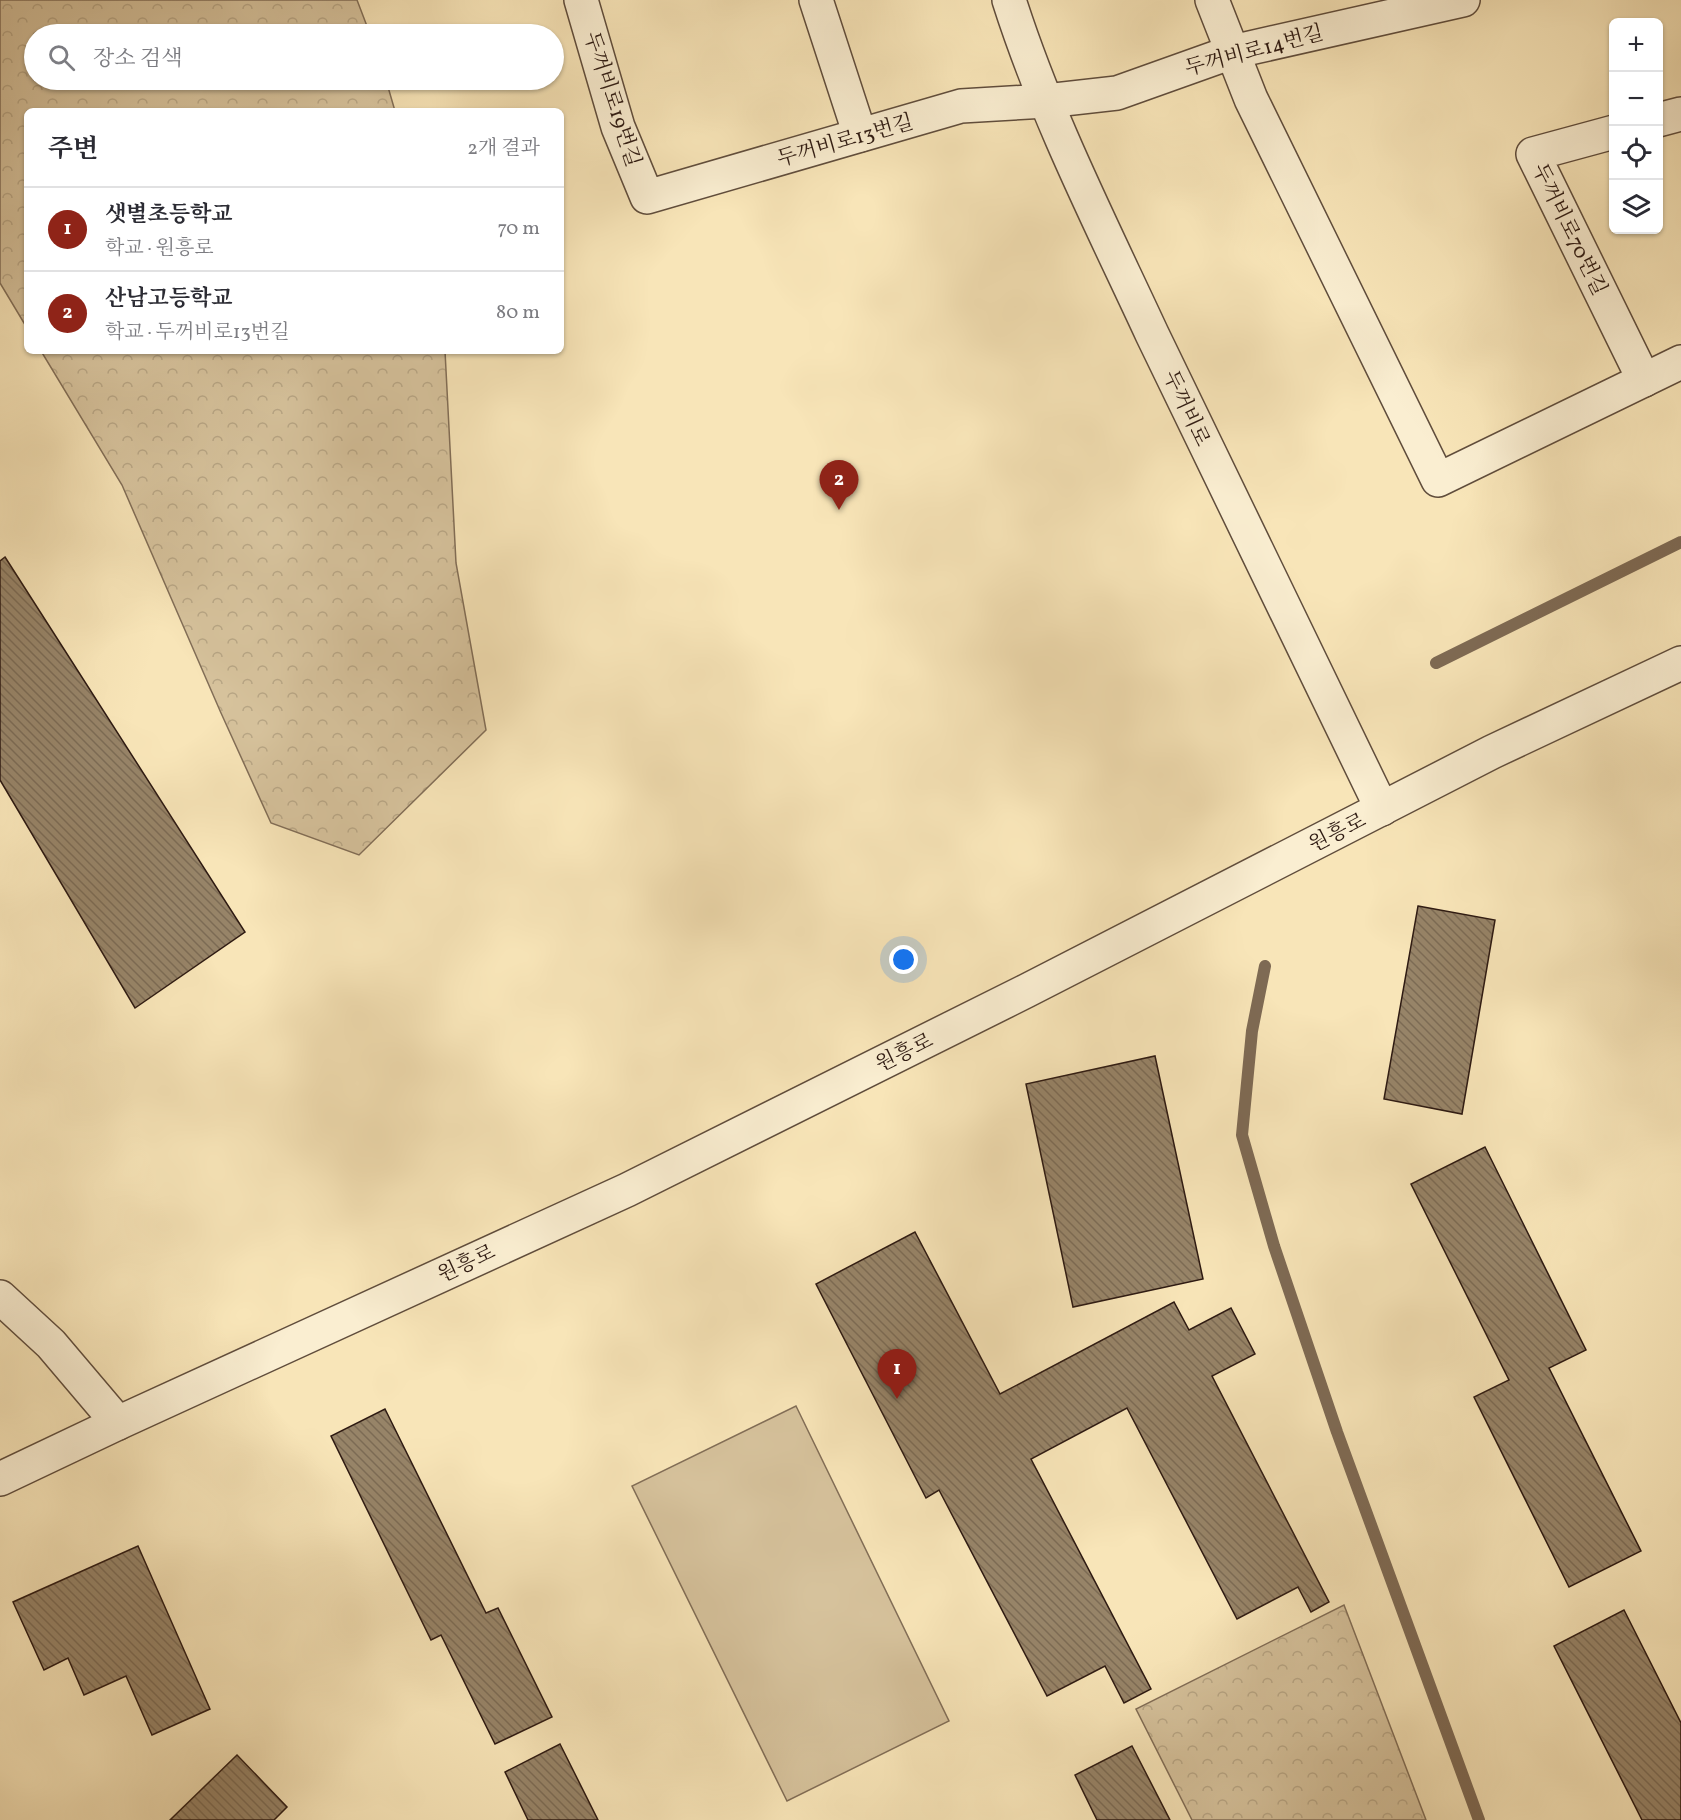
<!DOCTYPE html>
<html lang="ko">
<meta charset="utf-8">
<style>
body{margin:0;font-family:Vollkorn,"Noto Serif KR",serif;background:#f2f2f3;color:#2b2b33}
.controls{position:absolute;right:18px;top:18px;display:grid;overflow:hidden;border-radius:9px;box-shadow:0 2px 4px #0004}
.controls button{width:54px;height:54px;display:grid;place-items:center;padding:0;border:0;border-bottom:2px solid #e1e1e2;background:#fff;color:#2b2b33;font:30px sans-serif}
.you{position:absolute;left:904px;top:960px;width:21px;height:21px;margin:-15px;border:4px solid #fff;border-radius:50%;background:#1a73e8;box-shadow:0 0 0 9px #1a73e833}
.badge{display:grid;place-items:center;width:39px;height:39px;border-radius:50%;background:#8f2418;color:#fff;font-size:20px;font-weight:700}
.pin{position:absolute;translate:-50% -50px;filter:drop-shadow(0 2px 3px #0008)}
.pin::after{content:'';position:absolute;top:32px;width:21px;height:18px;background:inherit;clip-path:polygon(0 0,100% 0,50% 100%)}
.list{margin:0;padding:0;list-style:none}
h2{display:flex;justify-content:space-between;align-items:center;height:78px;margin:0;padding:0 24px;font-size:26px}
h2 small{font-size:20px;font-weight:400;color:#7c7c81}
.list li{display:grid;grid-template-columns:39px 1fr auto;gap:18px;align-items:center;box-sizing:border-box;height:84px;padding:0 24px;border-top:2px solid #e1e1e2}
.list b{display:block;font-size:22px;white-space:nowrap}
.list p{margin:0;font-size:20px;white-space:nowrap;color:#7c7c81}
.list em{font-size:20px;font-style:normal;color:#7c7c81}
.icon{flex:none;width:33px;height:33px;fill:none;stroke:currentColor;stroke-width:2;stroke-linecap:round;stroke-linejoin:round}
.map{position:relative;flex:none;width:1681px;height:1820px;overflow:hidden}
.search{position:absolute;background:#fff;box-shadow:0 2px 4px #0004;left:24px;top:24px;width:540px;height:66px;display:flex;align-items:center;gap:15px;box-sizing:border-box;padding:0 21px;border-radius:33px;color:#7c7c81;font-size:22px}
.panel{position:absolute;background:#fff;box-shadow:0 2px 4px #0004;left:24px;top:108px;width:540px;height:246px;border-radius:9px}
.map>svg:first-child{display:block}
.forest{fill:url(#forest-crowns);stroke:#826e57;stroke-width:1.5}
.pitch{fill:#d6c29c;stroke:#826e57;stroke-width:1.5}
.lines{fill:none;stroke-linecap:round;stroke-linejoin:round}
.stream{stroke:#7e6a54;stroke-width:12}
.building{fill:url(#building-back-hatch);stroke:#2e1a12;stroke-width:1.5}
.street-casing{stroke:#604d3c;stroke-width:36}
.street{stroke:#faeed1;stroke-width:33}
.labels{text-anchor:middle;stroke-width:4.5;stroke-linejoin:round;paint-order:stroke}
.street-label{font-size:21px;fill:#2e1a12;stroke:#faeed1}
</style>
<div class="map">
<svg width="1681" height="1820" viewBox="0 0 1681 1820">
<defs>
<pattern id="forest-crowns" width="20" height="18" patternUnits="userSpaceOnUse" patternTransform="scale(1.5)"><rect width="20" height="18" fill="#d6c29c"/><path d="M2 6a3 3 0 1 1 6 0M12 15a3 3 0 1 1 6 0" fill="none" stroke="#b8a685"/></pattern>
<pattern id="building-back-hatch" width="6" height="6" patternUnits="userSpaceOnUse" patternTransform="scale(1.5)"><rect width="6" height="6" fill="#978468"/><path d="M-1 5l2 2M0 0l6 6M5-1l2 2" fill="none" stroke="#7c6b54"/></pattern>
</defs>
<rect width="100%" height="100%" fill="#f8e5b8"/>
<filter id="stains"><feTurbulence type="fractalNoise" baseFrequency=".00333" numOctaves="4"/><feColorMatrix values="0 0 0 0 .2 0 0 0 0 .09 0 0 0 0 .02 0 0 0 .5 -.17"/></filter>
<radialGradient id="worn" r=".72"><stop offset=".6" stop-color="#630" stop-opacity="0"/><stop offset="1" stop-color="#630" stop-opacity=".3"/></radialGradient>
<!-- forest -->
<g class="forest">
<path d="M 0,0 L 357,0 L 370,34 L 34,34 L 34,80 L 386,80 L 395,111 L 27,111 L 27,328 L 0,283 Z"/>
<path d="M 41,351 L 445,351 L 456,563 L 486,730 L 359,855 L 271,823 L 221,713 L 122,485 Z"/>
<path d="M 1344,1605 L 1426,1820 L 1192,1820 L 1136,1709 Z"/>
</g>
<!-- pitch -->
<path class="pitch" d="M 796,1406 L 949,1721 L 787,1801 L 632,1486 Z"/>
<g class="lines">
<!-- stream -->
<g class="stream">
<path d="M 1436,663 L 1681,542"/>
<path d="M 1265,966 L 1252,1031 L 1242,1135 L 1274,1246 L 1337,1432 L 1479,1820"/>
</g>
</g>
<!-- building -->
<g class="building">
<path d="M 5,557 L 245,932 L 135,1008 L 0,780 L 0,561 Z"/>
<path d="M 1418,906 L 1495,920 L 1462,1114 L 1384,1099 Z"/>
<path d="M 1155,1056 L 1203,1279 L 1073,1307 L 1026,1084 Z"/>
<path d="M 1485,1147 L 1586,1350 L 1549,1368 L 1641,1551 L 1569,1587 L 1474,1397 L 1509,1380 L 1411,1184 Z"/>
<path d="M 915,1232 L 1000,1394 L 1174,1302 L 1189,1330 L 1231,1308 L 1255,1354 L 1212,1376 L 1329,1602 L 1311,1612 L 1298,1587 L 1237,1619 L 1127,1408 L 1031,1459 L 1151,1689 L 1124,1703 L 1105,1666 L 1047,1696 L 939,1490 L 926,1498 L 816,1284 Z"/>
<path d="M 385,1409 L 486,1613 L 498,1608 L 552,1717 L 495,1744 L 441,1635 L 431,1640 L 331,1436 Z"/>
<path d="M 138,1546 L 210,1709 L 152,1735 L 126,1676 L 84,1695 L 68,1658 L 44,1670 L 13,1602 Z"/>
<path d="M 1624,1610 L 1681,1723 L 1681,1820 L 1642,1820 L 1554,1646 Z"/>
<path d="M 560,1744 L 598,1820 L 528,1820 L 505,1772 Z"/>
<path d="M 1132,1746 L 1170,1820 L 1097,1820 L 1075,1775 Z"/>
<path d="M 237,1755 L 287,1807 L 274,1820 L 170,1820 Z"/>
</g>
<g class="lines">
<!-- street casing -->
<g class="street-casing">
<g id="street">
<path d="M 581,0 L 618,127 L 647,197 L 961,106 L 1046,101 L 1117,93 L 1232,52 L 1463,0"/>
<path d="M 816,0 L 860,135"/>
<path d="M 1009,0 C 1046,116 1101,224 1152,334 C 1228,493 1305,651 1382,809"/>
<path d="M 1212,0 L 1251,99 L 1438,480 L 1681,362"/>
<path d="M 1658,120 L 1681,114"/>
<path d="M 1614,132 L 1533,154 L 1644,380"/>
<path d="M 0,1297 L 51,1344 L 118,1423"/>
<path d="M 0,1479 L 118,1423 L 627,1190 L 1026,991 L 1492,752 L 1681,663"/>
</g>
</g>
<!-- street -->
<use href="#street" class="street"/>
</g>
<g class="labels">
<!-- street labels -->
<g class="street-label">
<text transform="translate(1254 50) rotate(-15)" y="7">두꺼비로14번길</text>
<text transform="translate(613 99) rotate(72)" y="7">두꺼비로19번길</text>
<text transform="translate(845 140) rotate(-16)" y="7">두꺼비로13번길</text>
<text transform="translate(1570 229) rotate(64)" y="7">두꺼비로70번길</text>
<text transform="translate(1187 408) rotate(65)" y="7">두꺼비로</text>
<text transform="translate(1337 832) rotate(-27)" y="7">원흥로</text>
<text transform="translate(904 1052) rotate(-26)" y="7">원흥로</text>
<text transform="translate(466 1263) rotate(-25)" y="7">원흥로</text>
</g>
</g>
<rect width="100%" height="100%" filter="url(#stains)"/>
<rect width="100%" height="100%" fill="url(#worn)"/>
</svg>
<div class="controls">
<button>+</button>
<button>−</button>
<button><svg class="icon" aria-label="locate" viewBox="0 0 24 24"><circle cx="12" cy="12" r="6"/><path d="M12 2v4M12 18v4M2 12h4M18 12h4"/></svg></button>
<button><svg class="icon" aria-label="layers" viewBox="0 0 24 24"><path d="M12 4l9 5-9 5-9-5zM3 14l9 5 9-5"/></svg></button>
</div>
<div class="you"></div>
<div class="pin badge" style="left:897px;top:1399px">1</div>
<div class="pin badge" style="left:839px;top:510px">2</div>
<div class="search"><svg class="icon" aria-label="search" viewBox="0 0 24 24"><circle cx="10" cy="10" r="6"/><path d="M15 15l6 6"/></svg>장소 검색</div>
<section class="panel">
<h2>주변<small>2개 결과</small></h2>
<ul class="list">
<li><span class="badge">1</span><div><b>샛별초등학교</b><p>학교 · 원흥로</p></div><em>70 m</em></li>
<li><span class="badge">2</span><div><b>산남고등학교</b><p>학교 · 두꺼비로13번길</p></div><em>80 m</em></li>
</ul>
</section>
</div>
